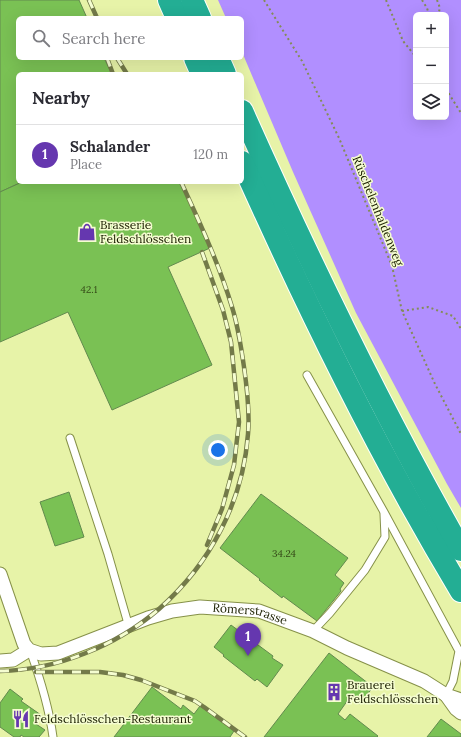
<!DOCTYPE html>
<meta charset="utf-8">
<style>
body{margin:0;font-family:Lora,serif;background:#f7f7f7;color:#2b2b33}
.controls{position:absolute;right:12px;top:12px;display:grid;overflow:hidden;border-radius:6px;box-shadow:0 4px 16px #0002}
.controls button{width:36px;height:36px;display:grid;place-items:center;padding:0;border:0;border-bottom:1px solid #e1e1e2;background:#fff;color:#2b2b33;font:20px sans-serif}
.you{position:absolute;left:218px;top:450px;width:14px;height:14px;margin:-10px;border:3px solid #fff;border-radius:50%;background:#1a73e8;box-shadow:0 0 0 6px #1a73e833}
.badge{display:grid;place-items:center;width:26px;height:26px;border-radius:50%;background:#6537af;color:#fff;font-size:13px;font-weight:700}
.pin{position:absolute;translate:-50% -33px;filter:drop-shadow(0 1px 2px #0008)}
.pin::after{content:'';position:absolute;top:21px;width:14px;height:12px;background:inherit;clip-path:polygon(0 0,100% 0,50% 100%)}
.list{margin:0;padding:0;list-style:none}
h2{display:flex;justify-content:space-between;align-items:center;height:52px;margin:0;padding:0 16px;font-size:17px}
h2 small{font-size:13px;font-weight:400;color:#7c7c81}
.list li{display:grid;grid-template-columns:26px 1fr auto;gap:12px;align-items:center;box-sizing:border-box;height:60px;padding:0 16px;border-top:1px solid #e1e1e2}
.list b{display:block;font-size:15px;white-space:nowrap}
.list p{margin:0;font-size:13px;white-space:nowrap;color:#7c7c81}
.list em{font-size:13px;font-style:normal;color:#7c7c81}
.icon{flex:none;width:22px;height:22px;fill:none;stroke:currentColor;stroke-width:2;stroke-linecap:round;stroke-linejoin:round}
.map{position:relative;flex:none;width:461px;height:737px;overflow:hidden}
.search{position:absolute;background:#fff;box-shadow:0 4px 16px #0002;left:16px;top:16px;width:228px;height:44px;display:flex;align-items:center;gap:10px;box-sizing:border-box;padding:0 14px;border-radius:6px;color:#7c7c81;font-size:15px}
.panel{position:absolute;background:#fff;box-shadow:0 4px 16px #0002;left:16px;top:72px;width:228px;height:112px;border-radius:6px}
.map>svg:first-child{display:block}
.forest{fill:#b18fff;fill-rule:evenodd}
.building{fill:#7ac154;stroke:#628a4e}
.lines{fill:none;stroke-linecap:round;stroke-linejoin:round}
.service-casing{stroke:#869149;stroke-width:9}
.minor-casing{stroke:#869149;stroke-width:15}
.motorway-casing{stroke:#fff;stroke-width:24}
.path{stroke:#848c57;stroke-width:2;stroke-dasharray:2 3;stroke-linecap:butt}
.service{stroke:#fff;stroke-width:7}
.minor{stroke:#fff;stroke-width:13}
.motorway{stroke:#23ae94;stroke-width:22}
.rail-casing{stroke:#737a49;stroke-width:4.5}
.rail{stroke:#f5fdd1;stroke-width:3;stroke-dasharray:9;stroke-linecap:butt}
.labels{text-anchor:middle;stroke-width:3;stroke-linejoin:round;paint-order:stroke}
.number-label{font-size:10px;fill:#344917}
.street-label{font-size:12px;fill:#1d2103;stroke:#f5fdd1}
.poi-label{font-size:12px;fill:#1d2103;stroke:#f5fdd1;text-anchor:start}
</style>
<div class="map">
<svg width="461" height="737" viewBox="0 0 461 737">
<rect width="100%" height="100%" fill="#e7f3a8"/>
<!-- forest -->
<path class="forest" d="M 218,0 L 461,0 L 461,508 L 447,484 L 356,313 L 293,172 L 242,52 L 242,18 L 226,18 ZM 416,15 L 446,15 L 446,117 L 416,117 Z"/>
<!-- building -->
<g class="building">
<path d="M 0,0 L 79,0 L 87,18 L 18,18 L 18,58 L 104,58 L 112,74 L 18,74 L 18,182 L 22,182 L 0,192 Z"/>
<path d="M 22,182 L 180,182 L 210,248 L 168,267 L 212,365 L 112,410 L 68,312 L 0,342 L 0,192 Z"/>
<path d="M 69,492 L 84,537 L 55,546 L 40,502 Z"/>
<path d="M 261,494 L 348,558 L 335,575 L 344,583 L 340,589 L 341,591 L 317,621 L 283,596 L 282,598 L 259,580 L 260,579 L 220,548 Z"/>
<path d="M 231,625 L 273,656 L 272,658 L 283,665 L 267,687 L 257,679 L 255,681 L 223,656 L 224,655 L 214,647 Z"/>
<path d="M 329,653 L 373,687 L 360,704 L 350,697 L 338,714 L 345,720 L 350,714 L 378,736 L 377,737 L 264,737 Z"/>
<path d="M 152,687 L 181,709 L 183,705 L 194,714 L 200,706 L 234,731 L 230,737 L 114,737 Z"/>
<path d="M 10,689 L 23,699 L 21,701 L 41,715 L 36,724 L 45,730 L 39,737 L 24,737 L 21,735 L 20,737 L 14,737 L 0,727 L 0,703 Z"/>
<path d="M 441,719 L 461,734 L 461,737 L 427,737 Z"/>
</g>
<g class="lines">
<!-- service casing -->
<g class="service-casing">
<g id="service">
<path d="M 307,375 L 384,512 L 459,651 L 453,681 L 446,695"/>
<path d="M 70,438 L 108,554 L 129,627"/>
<path d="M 313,631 L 330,613 L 365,570 L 385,537 L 384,514"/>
<path d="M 30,650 C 40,678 49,707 53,737"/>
</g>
</g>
<!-- minor casing -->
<g class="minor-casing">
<g id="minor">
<path id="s1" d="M 0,574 L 24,644 L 29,650 L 41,654 L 58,653 L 148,618 L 172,611 L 200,607 L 259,611 L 313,631 L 347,648 L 424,681 L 446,695 L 461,700"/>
<path d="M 0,661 L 13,660 L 29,650"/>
<path d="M 446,695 L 456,709 L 461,713"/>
</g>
</g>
<!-- motorway casing -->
<g class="motorway-casing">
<g id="motorway">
<path d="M 169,0 L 177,18"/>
<path d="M 192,0 L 200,18"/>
<path d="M 195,58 L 202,74"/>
<path d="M 218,58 L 225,74"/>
<path d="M 242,111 C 309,261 380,408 461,550"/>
<path d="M 242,162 C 308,309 378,453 461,591"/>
</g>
</g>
<!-- path -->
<g class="path">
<path d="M 264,0 L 302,61 L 339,138 L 392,266 L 402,311 L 435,384 L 461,434"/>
<path d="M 386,0 L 403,41 L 416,57"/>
<path d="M 422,0 L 427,8 L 429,15"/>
<path d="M 437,0 L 440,8 L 438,15"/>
<path d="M 446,89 L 461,113"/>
<path d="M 402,311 L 428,307 L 453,316 L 461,329"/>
</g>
<!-- service -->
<use href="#service" class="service"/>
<!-- minor -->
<use href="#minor" class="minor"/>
<!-- motorway -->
<use href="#motorway" class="motorway"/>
<!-- rail casing -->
<g class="rail-casing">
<g id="rail">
<path d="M 89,0 L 97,18"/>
<path d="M 107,58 L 113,74"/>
<path d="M 117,58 L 127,74"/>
<path d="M 202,252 L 223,310 L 231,342 L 239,422 L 234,465 L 222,509 L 207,545"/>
<path d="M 0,671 C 57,670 116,646 159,609 C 210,564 243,502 248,434 C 250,412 247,388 244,367 C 241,346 238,326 232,307 C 219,264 200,223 181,182"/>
<path d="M 36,672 L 100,672 L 123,675 L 141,680 L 195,701 L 204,707 L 245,737"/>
</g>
</g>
<!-- rail -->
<use href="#rail" class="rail"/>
</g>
<!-- icons -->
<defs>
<g id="shop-bare" transform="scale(1.38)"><path d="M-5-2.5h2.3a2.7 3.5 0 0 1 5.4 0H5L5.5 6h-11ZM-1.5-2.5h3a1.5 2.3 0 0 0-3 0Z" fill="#6537af" stroke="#f5fdd1" stroke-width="2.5" paint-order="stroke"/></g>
<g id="building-bare" transform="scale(1.38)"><path d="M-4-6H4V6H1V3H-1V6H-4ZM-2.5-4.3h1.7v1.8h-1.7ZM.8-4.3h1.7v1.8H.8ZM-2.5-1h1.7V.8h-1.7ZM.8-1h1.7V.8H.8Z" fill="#6537af" stroke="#f5fdd1" stroke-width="2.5" paint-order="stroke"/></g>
<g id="restaurant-bare" transform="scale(1.38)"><path d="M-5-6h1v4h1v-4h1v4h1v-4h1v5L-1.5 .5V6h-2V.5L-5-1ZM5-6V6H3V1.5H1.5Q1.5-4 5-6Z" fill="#6537af" stroke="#f5fdd1" stroke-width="2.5" paint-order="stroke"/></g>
</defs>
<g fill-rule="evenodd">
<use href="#shop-bare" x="87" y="232"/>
<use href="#building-bare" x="334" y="692"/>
<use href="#restaurant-bare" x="21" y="719"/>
</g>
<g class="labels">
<!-- number labels -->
<g class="number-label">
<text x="89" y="293">42.1</text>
<text x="284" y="557">34.24</text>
</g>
<!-- street labels -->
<g class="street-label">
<text transform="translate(378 211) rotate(68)" y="4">Rüschelenhaldenweg</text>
<text dy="4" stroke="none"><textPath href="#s1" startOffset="312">Römerstrasse</textPath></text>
</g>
<!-- poi labels -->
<g class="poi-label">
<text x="100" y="229">Brasserie<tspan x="100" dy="14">Feldschlösschen</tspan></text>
<text x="347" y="689">Brauerei<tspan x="347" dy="14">Feldschlösschen</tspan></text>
<text x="34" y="723">Feldschlösschen-Restaurant</text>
</g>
</g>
</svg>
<div class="controls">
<button>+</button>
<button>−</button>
<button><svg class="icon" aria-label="layers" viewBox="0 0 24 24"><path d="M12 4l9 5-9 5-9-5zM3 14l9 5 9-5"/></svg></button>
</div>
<div class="you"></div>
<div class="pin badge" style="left:248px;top:656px">1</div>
<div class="search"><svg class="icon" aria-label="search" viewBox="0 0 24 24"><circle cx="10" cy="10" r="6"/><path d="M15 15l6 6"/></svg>Search here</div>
<section class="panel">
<h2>Nearby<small></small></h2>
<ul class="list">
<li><span class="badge">1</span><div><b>Schalander</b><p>Place</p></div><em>120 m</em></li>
</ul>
</section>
</div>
